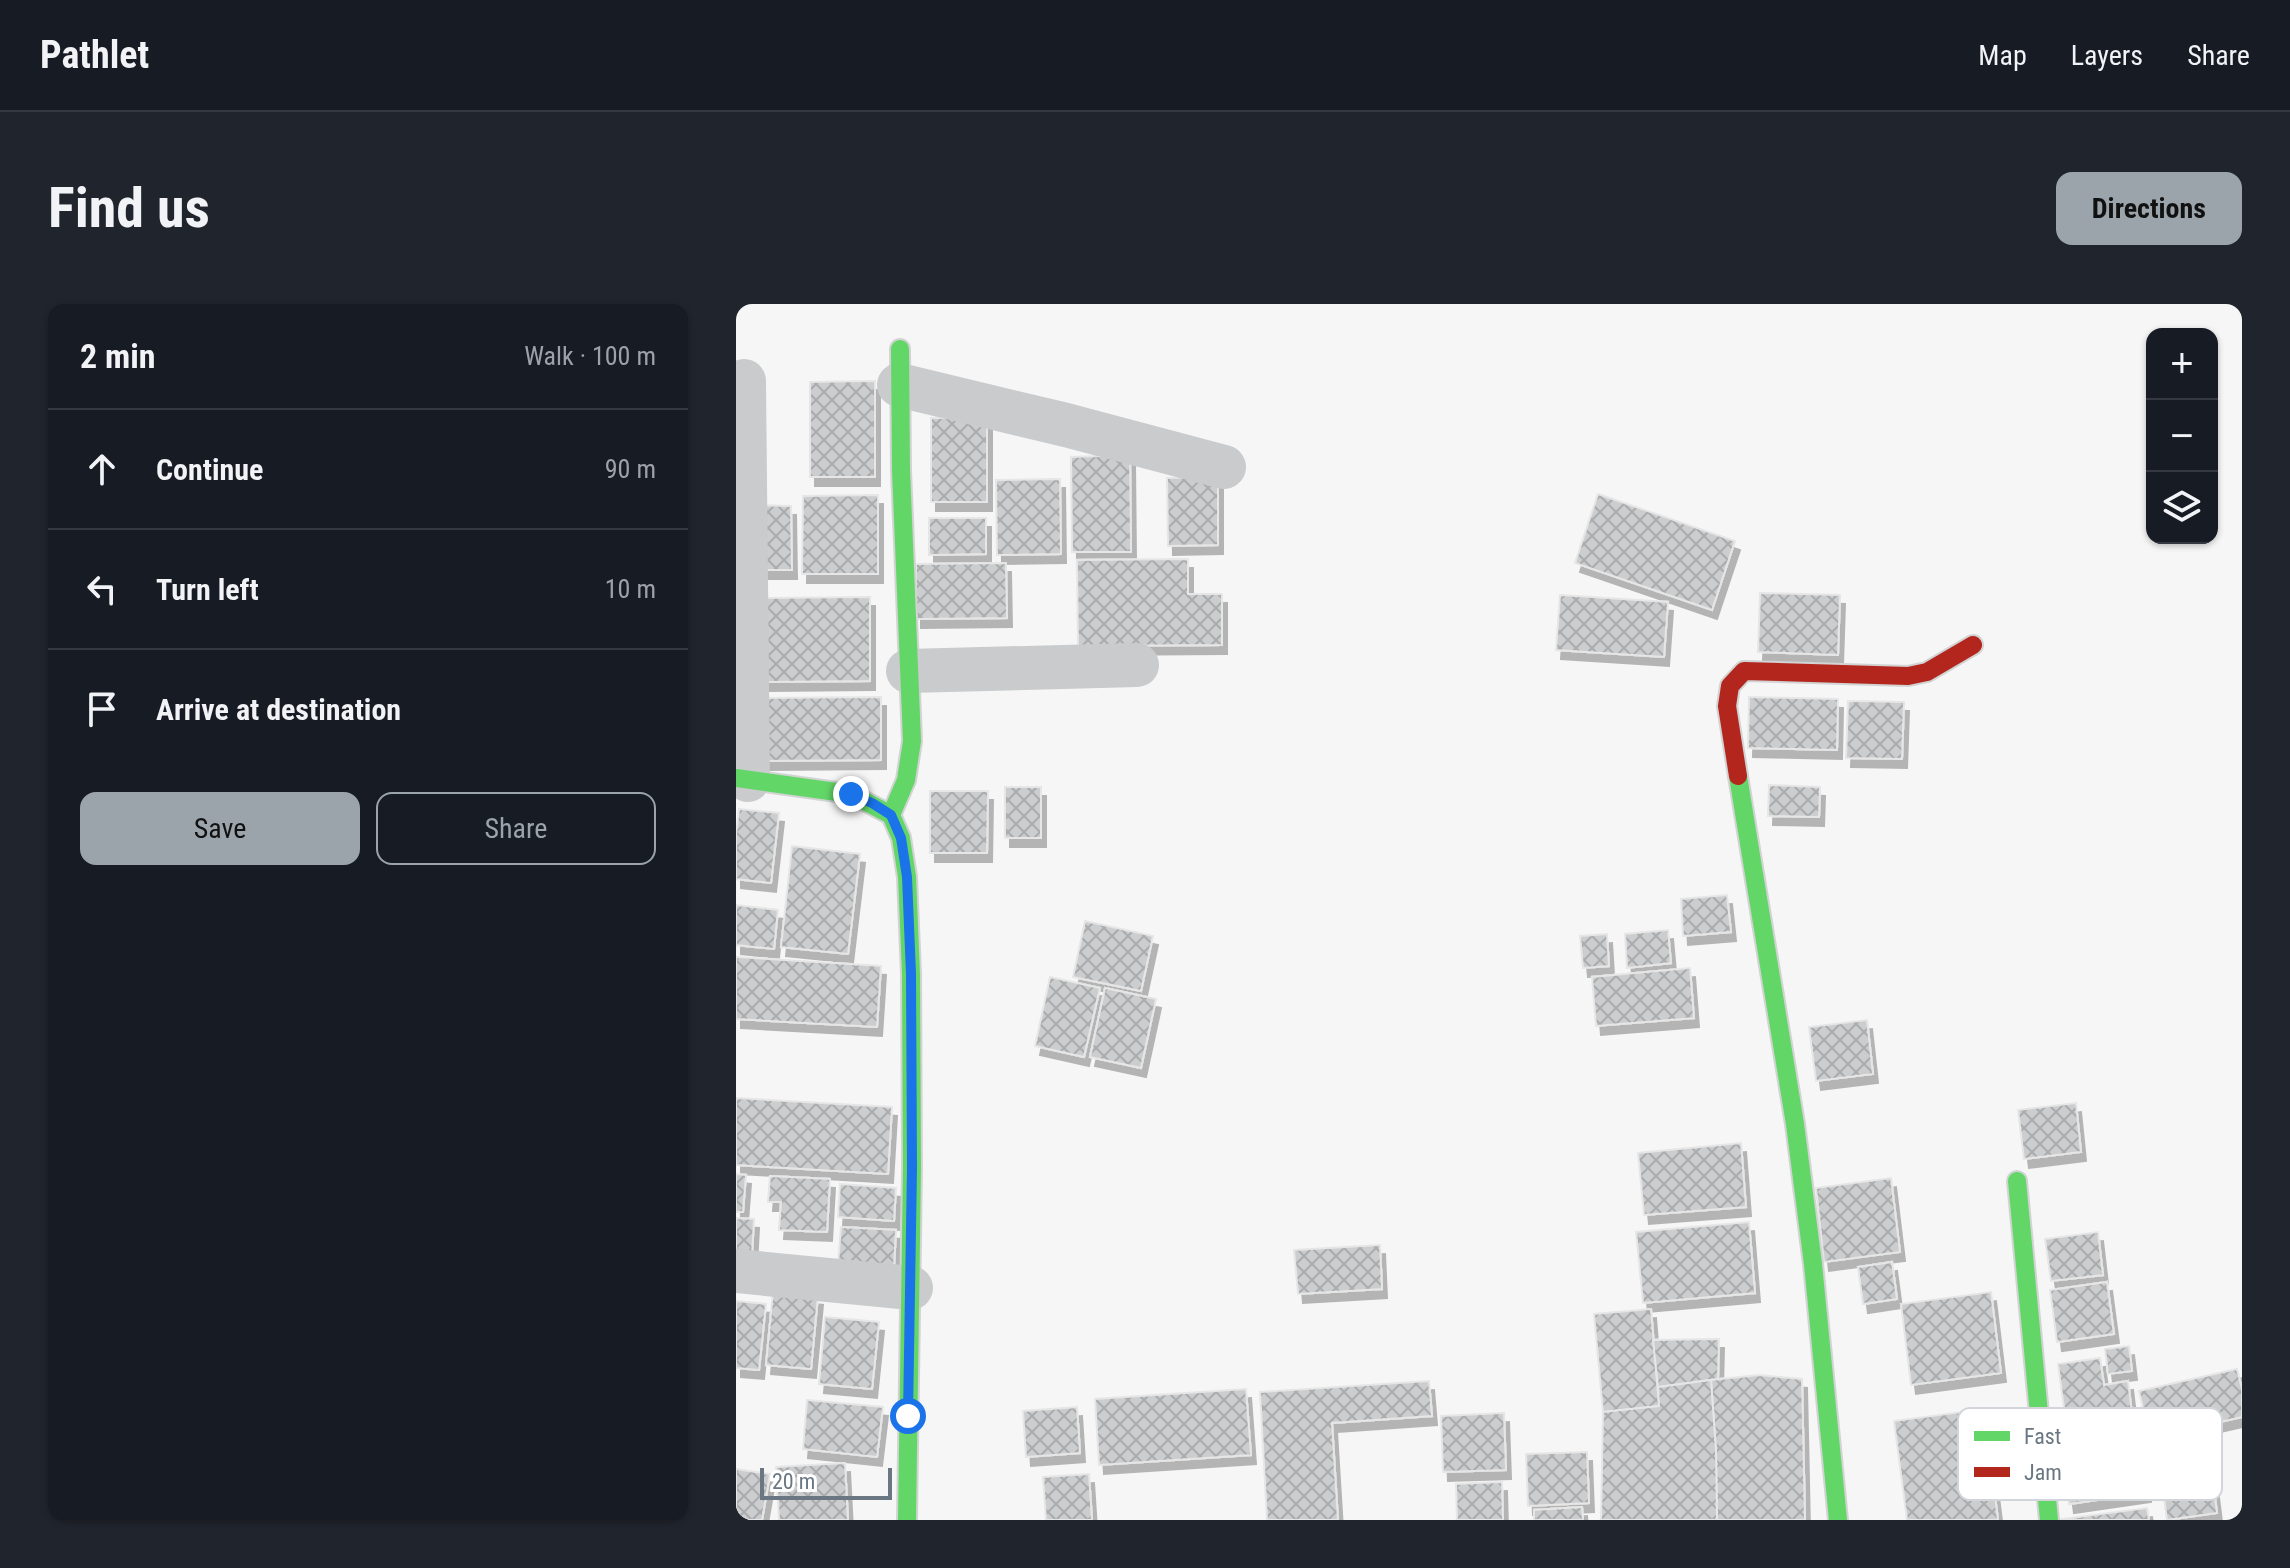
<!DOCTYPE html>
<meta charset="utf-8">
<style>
body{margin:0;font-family:"Roboto Condensed",sans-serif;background:#20242c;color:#f1f3f6}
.controls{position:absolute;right:24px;top:24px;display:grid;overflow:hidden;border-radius:16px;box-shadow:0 2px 6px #0004}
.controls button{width:72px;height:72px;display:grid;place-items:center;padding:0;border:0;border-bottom:2px solid #363941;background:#171b24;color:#f1f3f6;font:40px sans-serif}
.scale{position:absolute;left:24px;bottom:20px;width:132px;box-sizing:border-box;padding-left:8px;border:4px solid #6a7782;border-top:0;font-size:22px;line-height:28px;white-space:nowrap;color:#6a7782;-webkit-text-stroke:6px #fff;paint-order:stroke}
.stop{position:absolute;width:24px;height:24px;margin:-18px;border:6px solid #1a73e8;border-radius:50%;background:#fff}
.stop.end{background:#1a73e8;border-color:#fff;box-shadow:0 2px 8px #0008}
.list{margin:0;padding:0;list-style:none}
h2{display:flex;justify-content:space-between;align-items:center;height:104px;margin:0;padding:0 32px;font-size:34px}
h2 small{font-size:26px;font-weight:400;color:#9ea1a6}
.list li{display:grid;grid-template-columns:52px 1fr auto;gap:24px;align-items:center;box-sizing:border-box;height:120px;padding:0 32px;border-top:2px solid #363941}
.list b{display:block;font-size:30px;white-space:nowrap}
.list em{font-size:26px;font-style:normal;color:#9ea1a6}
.actions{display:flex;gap:16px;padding:24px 32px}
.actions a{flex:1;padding:18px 0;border:2px solid #9ba3ab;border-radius:16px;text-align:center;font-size:28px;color:#9ba3ab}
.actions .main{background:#9ba3ab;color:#111}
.icon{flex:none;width:44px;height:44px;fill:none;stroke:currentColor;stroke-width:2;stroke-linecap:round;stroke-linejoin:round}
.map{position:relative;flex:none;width:1506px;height:1216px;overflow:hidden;border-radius:16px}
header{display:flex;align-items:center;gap:48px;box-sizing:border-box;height:112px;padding:0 40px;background:#171b24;border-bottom:2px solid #363941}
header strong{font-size:38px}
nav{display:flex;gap:44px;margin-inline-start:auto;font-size:28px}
.intro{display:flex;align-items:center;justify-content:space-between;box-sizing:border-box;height:192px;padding:0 48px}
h1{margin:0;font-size:56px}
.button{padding:20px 36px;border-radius:16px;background:#9ba3ab;color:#111;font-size:28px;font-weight:700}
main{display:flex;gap:48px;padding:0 48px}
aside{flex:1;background:#171b24;border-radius:16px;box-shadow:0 2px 6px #0004}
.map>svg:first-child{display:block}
.building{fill:url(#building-cross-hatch);stroke:#e6e6e6;stroke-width:2;filter:url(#shadow)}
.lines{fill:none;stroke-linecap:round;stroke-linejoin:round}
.fast-casing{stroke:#d2d3d3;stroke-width:22}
.jam-casing{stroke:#d2d3d3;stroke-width:22}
.street{stroke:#c9cbcc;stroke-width:44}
.fast{stroke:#63d668;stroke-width:18}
.jam{stroke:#b3261e;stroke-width:18}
.route{stroke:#1a73e8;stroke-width:10}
.key{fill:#fff;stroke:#d2d6da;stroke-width:2}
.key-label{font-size:22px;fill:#6a7782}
</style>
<header>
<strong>Pathlet</strong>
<nav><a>Map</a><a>Layers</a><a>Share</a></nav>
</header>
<div class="intro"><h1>Find us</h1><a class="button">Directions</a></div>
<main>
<aside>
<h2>2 min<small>Walk · 100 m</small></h2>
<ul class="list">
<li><svg class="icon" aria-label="ahead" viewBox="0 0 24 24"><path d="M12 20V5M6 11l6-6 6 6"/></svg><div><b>Continue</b></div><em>90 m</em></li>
<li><svg class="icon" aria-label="left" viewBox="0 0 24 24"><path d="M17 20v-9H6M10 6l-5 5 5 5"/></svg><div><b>Turn left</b></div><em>10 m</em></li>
<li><svg class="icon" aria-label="arrive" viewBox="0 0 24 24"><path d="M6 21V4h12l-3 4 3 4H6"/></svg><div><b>Arrive at destination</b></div></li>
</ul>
<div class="actions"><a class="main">Save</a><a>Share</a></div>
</aside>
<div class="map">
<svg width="1506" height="1216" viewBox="0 0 1506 1216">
<defs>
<pattern id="building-cross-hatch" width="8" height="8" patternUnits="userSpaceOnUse" patternTransform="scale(2)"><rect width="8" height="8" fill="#cccdce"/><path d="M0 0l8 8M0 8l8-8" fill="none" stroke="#aaabad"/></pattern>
<filter id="shadow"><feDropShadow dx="5" dy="9" stdDeviation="0" flood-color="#0004"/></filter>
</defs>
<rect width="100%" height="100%" fill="#f6f6f6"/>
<!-- building -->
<g class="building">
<path d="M 139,77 L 139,173 L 74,173 L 74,78 Z"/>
<rect x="195" y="114" width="56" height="84"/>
<path d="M 394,151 L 395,248 L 336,248 L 335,153 Z"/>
<path d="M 482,173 L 482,241 L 432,242 L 431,174 Z"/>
<path d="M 324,175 L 325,250 L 261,251 L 260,176 Z"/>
<path d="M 862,190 L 999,237 L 976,306 L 839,259 Z"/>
<path d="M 142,191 L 142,270 L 66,270 L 67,192 Z"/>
<path d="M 15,201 L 55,202 L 56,266 L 15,266 Z"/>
<path d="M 193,214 L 250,214 L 250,250 L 193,251 Z"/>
<path d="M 452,255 L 452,290 L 486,290 L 486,341 L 342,342 L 341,256 Z"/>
<path d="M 270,259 L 271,314 L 180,315 L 180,260 Z"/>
<path d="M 1024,289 L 1104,291 L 1102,351 L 1022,348 Z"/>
<path d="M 824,291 L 932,298 L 928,353 L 820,346 Z"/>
<path d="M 134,293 L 134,377 L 29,378 L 28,294 Z"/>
<path d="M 145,393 L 145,456 L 27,457 L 26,394 Z"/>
<path d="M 1013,393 L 1102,395 L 1101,446 L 1012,444 Z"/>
<path d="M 1112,397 L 1168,398 L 1166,455 L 1110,454 Z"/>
<path d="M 1033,481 L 1084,483 L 1083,513 L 1032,512 Z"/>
<rect x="269" y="483" width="36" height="51"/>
<path d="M 194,487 L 252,487 L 251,549 L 194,549 Z"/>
<path d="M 3,505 L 43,509 L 35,579 L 0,575 L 0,530 Z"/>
<path d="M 56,542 L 124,550 L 112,650 L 45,643 Z"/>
<path d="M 991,591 L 995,628 L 947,632 L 945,595 Z"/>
<path d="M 0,601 L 42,606 L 38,645 L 0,641 Z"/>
<path d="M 349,617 L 417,632 L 405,687 L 337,673 Z"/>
<path d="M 932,626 L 935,659 L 891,664 L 889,630 Z"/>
<path d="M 871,630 L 873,662 L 847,664 L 844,632 Z"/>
<path d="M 0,653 L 145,662 L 141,723 L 0,715 Z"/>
<path d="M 954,664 L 958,714 L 860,722 L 856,673 Z"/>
<path d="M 314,673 L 364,684 L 348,753 L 299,742 Z"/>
<path d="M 369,684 L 420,695 L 405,764 L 354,753 Z"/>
<path d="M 1131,716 L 1137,770 L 1080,777 L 1073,723 Z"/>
<path d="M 0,794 L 156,803 L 152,870 L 0,861 Z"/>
<path d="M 1340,799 L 1345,848 L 1288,855 L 1282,806 Z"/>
<path d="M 1005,839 L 1010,903 L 908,911 L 902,849 Z"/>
<path d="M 0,870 L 10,871 L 7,908 L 0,908 Z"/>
<path d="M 34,872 L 94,875 L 91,928 L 43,926 L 45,898 L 32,898 Z"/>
<path d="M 1155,874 L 1164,948 L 1088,958 L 1080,884 Z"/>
<path d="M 104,880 L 160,884 L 158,917 L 102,913 Z"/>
<path d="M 0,914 L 18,915 L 16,952 L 0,951 Z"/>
<path d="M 1013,918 L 1019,989 L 907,999 L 900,928 Z"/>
<path d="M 105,923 L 160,926 L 158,964 L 102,960 Z"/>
<path d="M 1362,928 L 1367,971 L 1315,977 L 1309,935 Z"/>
<path d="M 644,941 L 646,985 L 562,990 L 558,946 Z"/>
<path d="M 1156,958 L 1161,995 L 1127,1000 L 1122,963 Z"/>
<path d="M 1371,978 L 1378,1030 L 1321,1038 L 1314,986 Z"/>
<path d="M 37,987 L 82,992 L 75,1065 L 30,1061 Z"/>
<path d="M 1255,988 L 1265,1069 L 1175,1081 L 1165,1000 Z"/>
<path d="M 0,997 L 30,1000 L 23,1066 L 0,1064 Z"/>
<path d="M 915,1005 L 923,1102 L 867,1108 L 858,1010 Z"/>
<path d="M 89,1013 L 143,1018 L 136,1085 L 83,1080 Z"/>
<path d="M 983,1035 L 982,1075 L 922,1083 L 917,1036 Z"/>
<path d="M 1393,1042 L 1396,1067 L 1372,1070 L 1369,1045 Z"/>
<path d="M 1364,1054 L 1368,1081 L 1392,1077 L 1396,1110 L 1330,1119 L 1322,1060 Z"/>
<path d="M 1501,1065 L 1506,1085 L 1506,1113 L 1414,1134 L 1403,1087 Z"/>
<path d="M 1023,1071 L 1066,1075 L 1069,1216 L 981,1216 L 980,1147 L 975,1076 Z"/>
<path d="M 975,1076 L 980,1147 L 981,1216 L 865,1216 L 867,1108 L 923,1102 L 922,1083 Z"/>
<path d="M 693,1077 L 696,1112 L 596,1119 L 602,1216 L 531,1216 L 524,1088 Z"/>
<path d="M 510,1085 L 515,1151 L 363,1161 L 359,1095 Z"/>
<path d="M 71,1096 L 147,1103 L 141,1153 L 67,1145 Z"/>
<path d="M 341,1103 L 344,1149 L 290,1153 L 287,1107 Z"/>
<path d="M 1248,1105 L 1262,1216 L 1171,1216 L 1158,1117 Z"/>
<path d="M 768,1109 L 770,1166 L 707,1168 L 705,1112 Z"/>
<path d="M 1401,1117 L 1410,1189 L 1333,1200 L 1323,1128 Z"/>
<path d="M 1472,1136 L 1481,1209 L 1431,1216 L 1421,1143 Z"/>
<path d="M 851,1148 L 853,1199 L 792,1202 L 790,1150 Z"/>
<path d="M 109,1159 L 112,1216 L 43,1216 L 40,1163 Z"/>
<path d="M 0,1165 L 34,1170 L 26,1216 L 0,1216 Z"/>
<path d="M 353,1170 L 356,1216 L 310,1216 L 307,1173 Z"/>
<path d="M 766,1178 L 767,1216 L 721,1216 L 720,1180 Z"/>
<path d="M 846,1203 L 847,1216 L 798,1216 L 798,1206 Z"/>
<path d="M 1411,1204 L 1413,1216 L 1319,1216 Z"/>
</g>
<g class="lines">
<!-- fast casing -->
<g class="fast-casing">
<g id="fast">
<path d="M 1002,472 L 1059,820 L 1077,960 L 1102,1216"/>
<path d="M 0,474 L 115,490 L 155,511 L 165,534 L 171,573 L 175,670 L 176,864 L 171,1216"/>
<path d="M 155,511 L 170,476 L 176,437 L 165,166 L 164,45"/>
<path d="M 1281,877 L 1313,1216"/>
</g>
</g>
<!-- jam casing -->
<g class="jam-casing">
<path id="jam" d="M 1002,472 L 991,402 L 994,382 L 1008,367 L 1172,372 L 1191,368 L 1237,341"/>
</g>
<!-- street -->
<g class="street">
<path d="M 8,77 L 12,476"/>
<path d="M 163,81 L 330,121 L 488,163"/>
<path d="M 172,367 L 401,361"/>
<path d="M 0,967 L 175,984"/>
</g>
<!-- fast -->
<use href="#fast" class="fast"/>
<!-- jam -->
<use href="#jam" class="jam"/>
</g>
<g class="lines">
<!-- route -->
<path class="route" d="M 115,490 L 136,499 L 155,511 L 165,534 L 171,573 L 175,670 L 176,864 L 172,1112"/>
</g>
<!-- legend -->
<rect x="1222" y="1104" width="264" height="92" rx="12" class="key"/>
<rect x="1238" y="1127" width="36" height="10" fill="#63d668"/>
<rect x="1238" y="1163" width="36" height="10" fill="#b3261e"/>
<g class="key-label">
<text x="1288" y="1140">Fast</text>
<text x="1288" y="1176">Jam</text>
</g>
</svg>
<div class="controls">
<button>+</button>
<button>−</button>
<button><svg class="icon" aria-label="layers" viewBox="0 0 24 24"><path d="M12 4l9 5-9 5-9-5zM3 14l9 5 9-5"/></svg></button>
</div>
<div class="scale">20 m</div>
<div class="stop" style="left:172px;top:1112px"></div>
<div class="stop end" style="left:115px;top:490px"></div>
</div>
</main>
